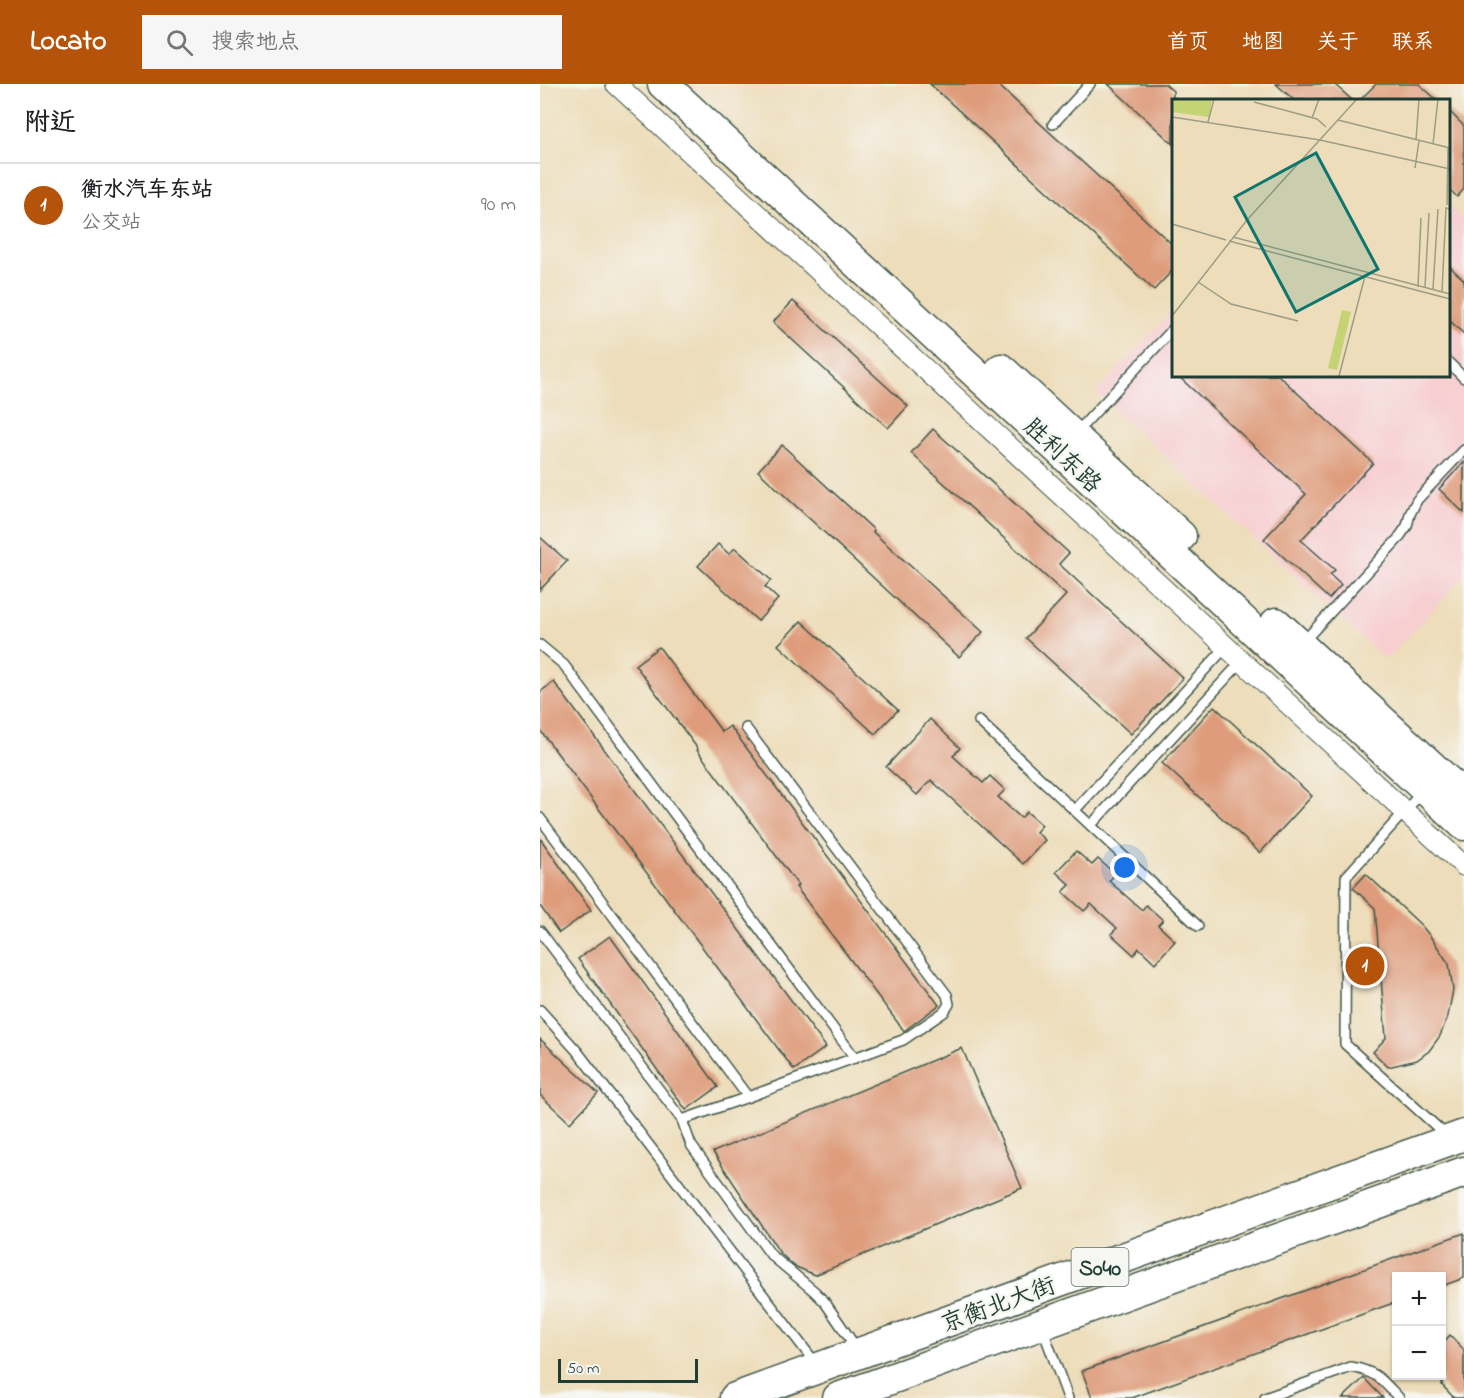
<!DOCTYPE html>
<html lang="zh">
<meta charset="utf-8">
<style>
body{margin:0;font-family:"Indie Flower","LXGW WenKai TC",sans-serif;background:#f6f6f6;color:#202124}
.controls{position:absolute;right:18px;bottom:18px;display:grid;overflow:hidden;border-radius:0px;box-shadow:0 2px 4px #0004}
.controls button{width:54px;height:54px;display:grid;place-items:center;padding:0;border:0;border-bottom:2px solid #e0e0e0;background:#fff;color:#202124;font:30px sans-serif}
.scale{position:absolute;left:18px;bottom:15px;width:140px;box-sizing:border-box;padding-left:6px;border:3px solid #1f3d34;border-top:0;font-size:16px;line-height:21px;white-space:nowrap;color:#1f3d34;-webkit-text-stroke:4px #f6f6f2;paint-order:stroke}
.you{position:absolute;left:585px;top:784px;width:21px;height:21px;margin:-15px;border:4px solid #fff;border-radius:50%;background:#1a73e8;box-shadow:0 0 0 9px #1a73e833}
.badge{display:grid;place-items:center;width:39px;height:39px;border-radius:50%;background:#b45309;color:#fff;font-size:20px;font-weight:700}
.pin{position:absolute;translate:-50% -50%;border:3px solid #fff;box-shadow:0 2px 6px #0006}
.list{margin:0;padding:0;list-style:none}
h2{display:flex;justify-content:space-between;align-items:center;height:78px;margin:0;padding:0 24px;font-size:26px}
h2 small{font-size:20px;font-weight:400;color:#757577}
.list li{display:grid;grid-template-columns:39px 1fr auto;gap:18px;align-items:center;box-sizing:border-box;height:84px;padding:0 24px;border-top:2px solid #e0e0e0}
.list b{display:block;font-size:22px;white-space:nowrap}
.list p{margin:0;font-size:20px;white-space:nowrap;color:#757577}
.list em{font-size:20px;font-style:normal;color:#757577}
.icon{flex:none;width:33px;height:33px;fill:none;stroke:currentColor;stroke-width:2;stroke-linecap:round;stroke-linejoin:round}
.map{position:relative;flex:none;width:924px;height:1314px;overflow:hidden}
header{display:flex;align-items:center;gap:36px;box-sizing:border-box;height:84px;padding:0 30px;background:#b45309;color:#fff}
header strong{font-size:28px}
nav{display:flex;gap:33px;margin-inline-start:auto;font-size:21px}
.search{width:420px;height:54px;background:#f6f6f6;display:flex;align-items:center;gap:15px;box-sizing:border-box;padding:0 21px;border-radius:0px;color:#757577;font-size:22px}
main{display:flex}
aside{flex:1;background:#fff}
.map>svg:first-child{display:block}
.built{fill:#f7cfd1}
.building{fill:#de9c7c}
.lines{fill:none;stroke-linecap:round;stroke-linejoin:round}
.lane-casing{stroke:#3e5548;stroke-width:12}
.street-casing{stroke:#3e5548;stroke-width:22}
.primary-casing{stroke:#3e5548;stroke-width:33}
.lane{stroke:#fff;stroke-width:9}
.street{stroke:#fff;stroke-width:20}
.primary{stroke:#fff;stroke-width:30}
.labels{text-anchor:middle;stroke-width:5;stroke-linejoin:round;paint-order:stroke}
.shield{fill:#f6f6f2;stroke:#60746d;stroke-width:1.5}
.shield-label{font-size:22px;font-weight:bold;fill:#1f3d34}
.street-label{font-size:24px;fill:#1f3d34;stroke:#f6f6f2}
.inset-road{fill:none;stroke:#9b9d84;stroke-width:1.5}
.view{fill:#0f766e;fill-opacity:0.15;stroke:#0f766e;stroke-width:3}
.inset-edge{fill:none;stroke:#1f3d34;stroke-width:3}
</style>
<header>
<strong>Locato</strong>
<div class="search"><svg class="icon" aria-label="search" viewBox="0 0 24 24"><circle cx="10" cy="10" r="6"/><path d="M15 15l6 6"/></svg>搜索地点</div>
<nav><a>首页</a><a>地图</a><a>关于</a><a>联系</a></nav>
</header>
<main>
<aside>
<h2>附近<small></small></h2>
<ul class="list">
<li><span class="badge">1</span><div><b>衡水汽车东站</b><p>公交站</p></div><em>90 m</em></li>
</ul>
</aside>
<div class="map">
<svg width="924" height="1314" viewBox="0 0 924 1314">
<rect width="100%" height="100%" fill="#f6f6f2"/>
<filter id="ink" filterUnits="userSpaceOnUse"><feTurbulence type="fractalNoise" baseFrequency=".0167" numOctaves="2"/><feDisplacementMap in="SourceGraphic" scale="12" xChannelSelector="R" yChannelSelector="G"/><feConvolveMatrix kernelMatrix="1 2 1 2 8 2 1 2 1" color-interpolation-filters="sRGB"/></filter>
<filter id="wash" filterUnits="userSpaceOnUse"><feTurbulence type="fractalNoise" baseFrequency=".008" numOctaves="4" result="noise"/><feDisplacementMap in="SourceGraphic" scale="24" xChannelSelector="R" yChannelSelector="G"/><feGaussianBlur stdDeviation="1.35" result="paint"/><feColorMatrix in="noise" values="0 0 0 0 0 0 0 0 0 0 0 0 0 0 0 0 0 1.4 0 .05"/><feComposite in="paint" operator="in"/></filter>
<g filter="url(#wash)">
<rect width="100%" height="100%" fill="#edddba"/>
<!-- built -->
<path class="built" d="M 908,121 L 924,136 L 924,492 L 846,576 L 556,309 L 633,226 L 633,291 L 908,291 Z"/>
<g id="blocks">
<!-- building -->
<g class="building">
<path d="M 390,0 L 457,0 L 633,161 L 633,186 L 614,206 Z"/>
<path d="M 568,0 L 625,0 L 633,7 L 633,60 Z"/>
<path d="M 736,0 L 794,0 L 812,16 L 754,16 Z"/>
<path d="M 836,0 L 879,0 L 897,16 L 820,16 Z"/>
<path d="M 908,26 L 924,42 L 924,105 L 917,113 L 908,104 Z"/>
<path d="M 908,181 L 924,196 L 924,250 L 908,235 Z"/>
<path d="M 253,217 L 368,322 L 348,344 L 233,238 Z"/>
<path d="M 637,291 L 738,291 L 833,379 L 761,456 L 795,486 L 790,491 L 801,501 L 789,515 L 724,455 L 766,410 Z"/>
<path d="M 393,345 L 529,469 L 519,480 L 643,594 L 591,650 L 486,554 L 526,511 L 371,369 Z"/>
<path d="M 242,361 L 334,446 L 333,448 L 443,548 L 419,573 L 218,387 Z"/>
<path d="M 924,378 L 924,429 L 899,405 Z"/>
<path d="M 0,453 L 27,477 L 0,506 Z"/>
<path d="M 178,460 L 189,470 L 195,464 L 231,496 L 225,503 L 238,515 L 218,537 L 158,482 Z"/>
<path d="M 261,537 L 358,626 L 335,650 L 238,561 Z"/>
<path d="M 119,563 L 182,648 L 190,642 L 399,921 L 364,947 L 256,803 L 258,801 L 157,666 L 158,665 L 95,581 Z"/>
<path d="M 14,598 L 286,963 L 254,986 L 0,646 L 0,608 Z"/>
<path d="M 674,622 L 772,712 L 720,769 L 622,679 Z"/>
<path d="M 390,635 L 420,664 L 413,672 L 443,699 L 450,692 L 465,706 L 458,713 L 481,734 L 487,728 L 502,741 L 496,748 L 505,756 L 483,780 L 391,696 L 377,711 L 346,683 Z"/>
<path d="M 0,754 L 51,826 L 19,849 L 0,822 Z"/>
<path d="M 536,767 L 552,781 L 558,775 L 575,790 L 569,797 L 602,826 L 606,821 L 623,836 L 618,841 L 635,857 L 615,879 L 599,864 L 594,871 L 571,850 L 577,844 L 551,820 L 544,827 L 523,808 L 530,801 L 516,788 Z"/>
<path d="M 826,790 L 881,841 L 890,852 L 909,880 L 913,906 L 908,932 L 900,952 L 889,967 L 877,976 L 848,983 L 833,968 L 846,954 L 835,824 L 813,804 Z"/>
<path d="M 70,852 L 178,1003 L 146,1026 L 38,875 Z"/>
<path d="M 0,955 L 58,1009 L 30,1039 L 0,1011 Z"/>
<path d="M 422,964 L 482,1104 L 275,1191 L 254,1182 L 240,1169 L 173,1068 Z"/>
<path d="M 924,1149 L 924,1194 L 902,1202 L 902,1192 L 856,1192 L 856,1218 L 592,1314 L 552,1314 L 542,1287 Z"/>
<path d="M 910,1251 L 924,1266 L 924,1314 L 914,1314 L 902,1301 L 902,1260 Z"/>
<path d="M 824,1294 L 843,1314 L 803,1314 Z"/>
</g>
</g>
</g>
<g filter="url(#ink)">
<use href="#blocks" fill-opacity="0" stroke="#3e5548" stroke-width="1.5"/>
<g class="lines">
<!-- lane casing -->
<g class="lane-casing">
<g id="lane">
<path d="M 513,40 L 550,0"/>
<path d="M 908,278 L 924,294"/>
<path d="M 535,350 L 633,245"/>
<path d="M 764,557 L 858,455 L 867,442 L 870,430 L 877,416 L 924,366"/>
<path d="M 0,561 L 24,581 L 315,974"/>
<path d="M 439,637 L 658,842"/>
<path d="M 882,708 L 806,793 L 805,960 L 907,1052"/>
<path d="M 535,726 L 686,563"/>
<path d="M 0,734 L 208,1013"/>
<path d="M 551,741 L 702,577"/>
<path d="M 0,847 L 142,1036 L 151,1061 L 231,1171 L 274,1207 L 284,1217 L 317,1265"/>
<path d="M 0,926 L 37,967 L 276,1280"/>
<path d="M 142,1036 L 208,1013 L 363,956 L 404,928 L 409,920 L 407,911 L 206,644"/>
<path d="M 502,1243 L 528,1314"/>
<path d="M 725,1314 L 811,1283 C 837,1288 841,1295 859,1314"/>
</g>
</g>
<!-- street casing -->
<g class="street-casing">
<path id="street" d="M 76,0 L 924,782"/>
</g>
<!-- primary casing -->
<g class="primary-casing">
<g id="primary">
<path d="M 123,0 L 924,741"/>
<path d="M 461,285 L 641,452"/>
<path d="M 736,539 L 924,712"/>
<path d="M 195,1314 L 924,1051"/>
<path d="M 298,1314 L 924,1088"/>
</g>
</g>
<!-- lane -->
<use href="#lane" class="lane"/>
<!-- street -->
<use href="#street" class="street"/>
<!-- primary -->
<use href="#primary" class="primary"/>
</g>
</g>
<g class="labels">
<!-- shield labels -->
<rect class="shield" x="531.5" y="1164" width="57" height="38" rx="4.5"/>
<g class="shield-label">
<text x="560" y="1191">S040</text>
</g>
<!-- street labels -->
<g class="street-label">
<text transform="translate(523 371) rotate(43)" y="8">胜利东路</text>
<text transform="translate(458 1220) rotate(-20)" y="8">京衡北大街</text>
</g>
</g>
<!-- overview -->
<g transform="translate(632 15)">
<rect width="278" height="278" fill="#edddba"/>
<path d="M 0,0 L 40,0 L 37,18 L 0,13 ZM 170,211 L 179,213 L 165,271 L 156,269 Z" fill="#c4d374"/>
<path class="inset-road" d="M 82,3 L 145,20 L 154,28M 0,18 L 148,41 L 278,70M 140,19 L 147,0M 166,21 L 278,49M 36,23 L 42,0M 244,41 L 247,0M 261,45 L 266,0M 243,69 L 247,42M 275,106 L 276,49M 0,125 L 54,141M 61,138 L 278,195M 57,142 L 278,200M 26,183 L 59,205 L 126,222M 246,188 L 249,119M 253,188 L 257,114M 261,190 L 266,110M 270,193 L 274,109 L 278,110M 0,217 L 75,121 L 185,0M 167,277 L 193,177"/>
<path class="view" d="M 144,54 L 206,170 L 124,213 L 63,98 Z"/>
<rect width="278" height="278" class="inset-edge"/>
</g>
</svg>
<div class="controls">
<button>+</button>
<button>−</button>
</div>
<div class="scale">50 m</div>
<div class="you"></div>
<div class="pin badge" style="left:825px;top:882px">1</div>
</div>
</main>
